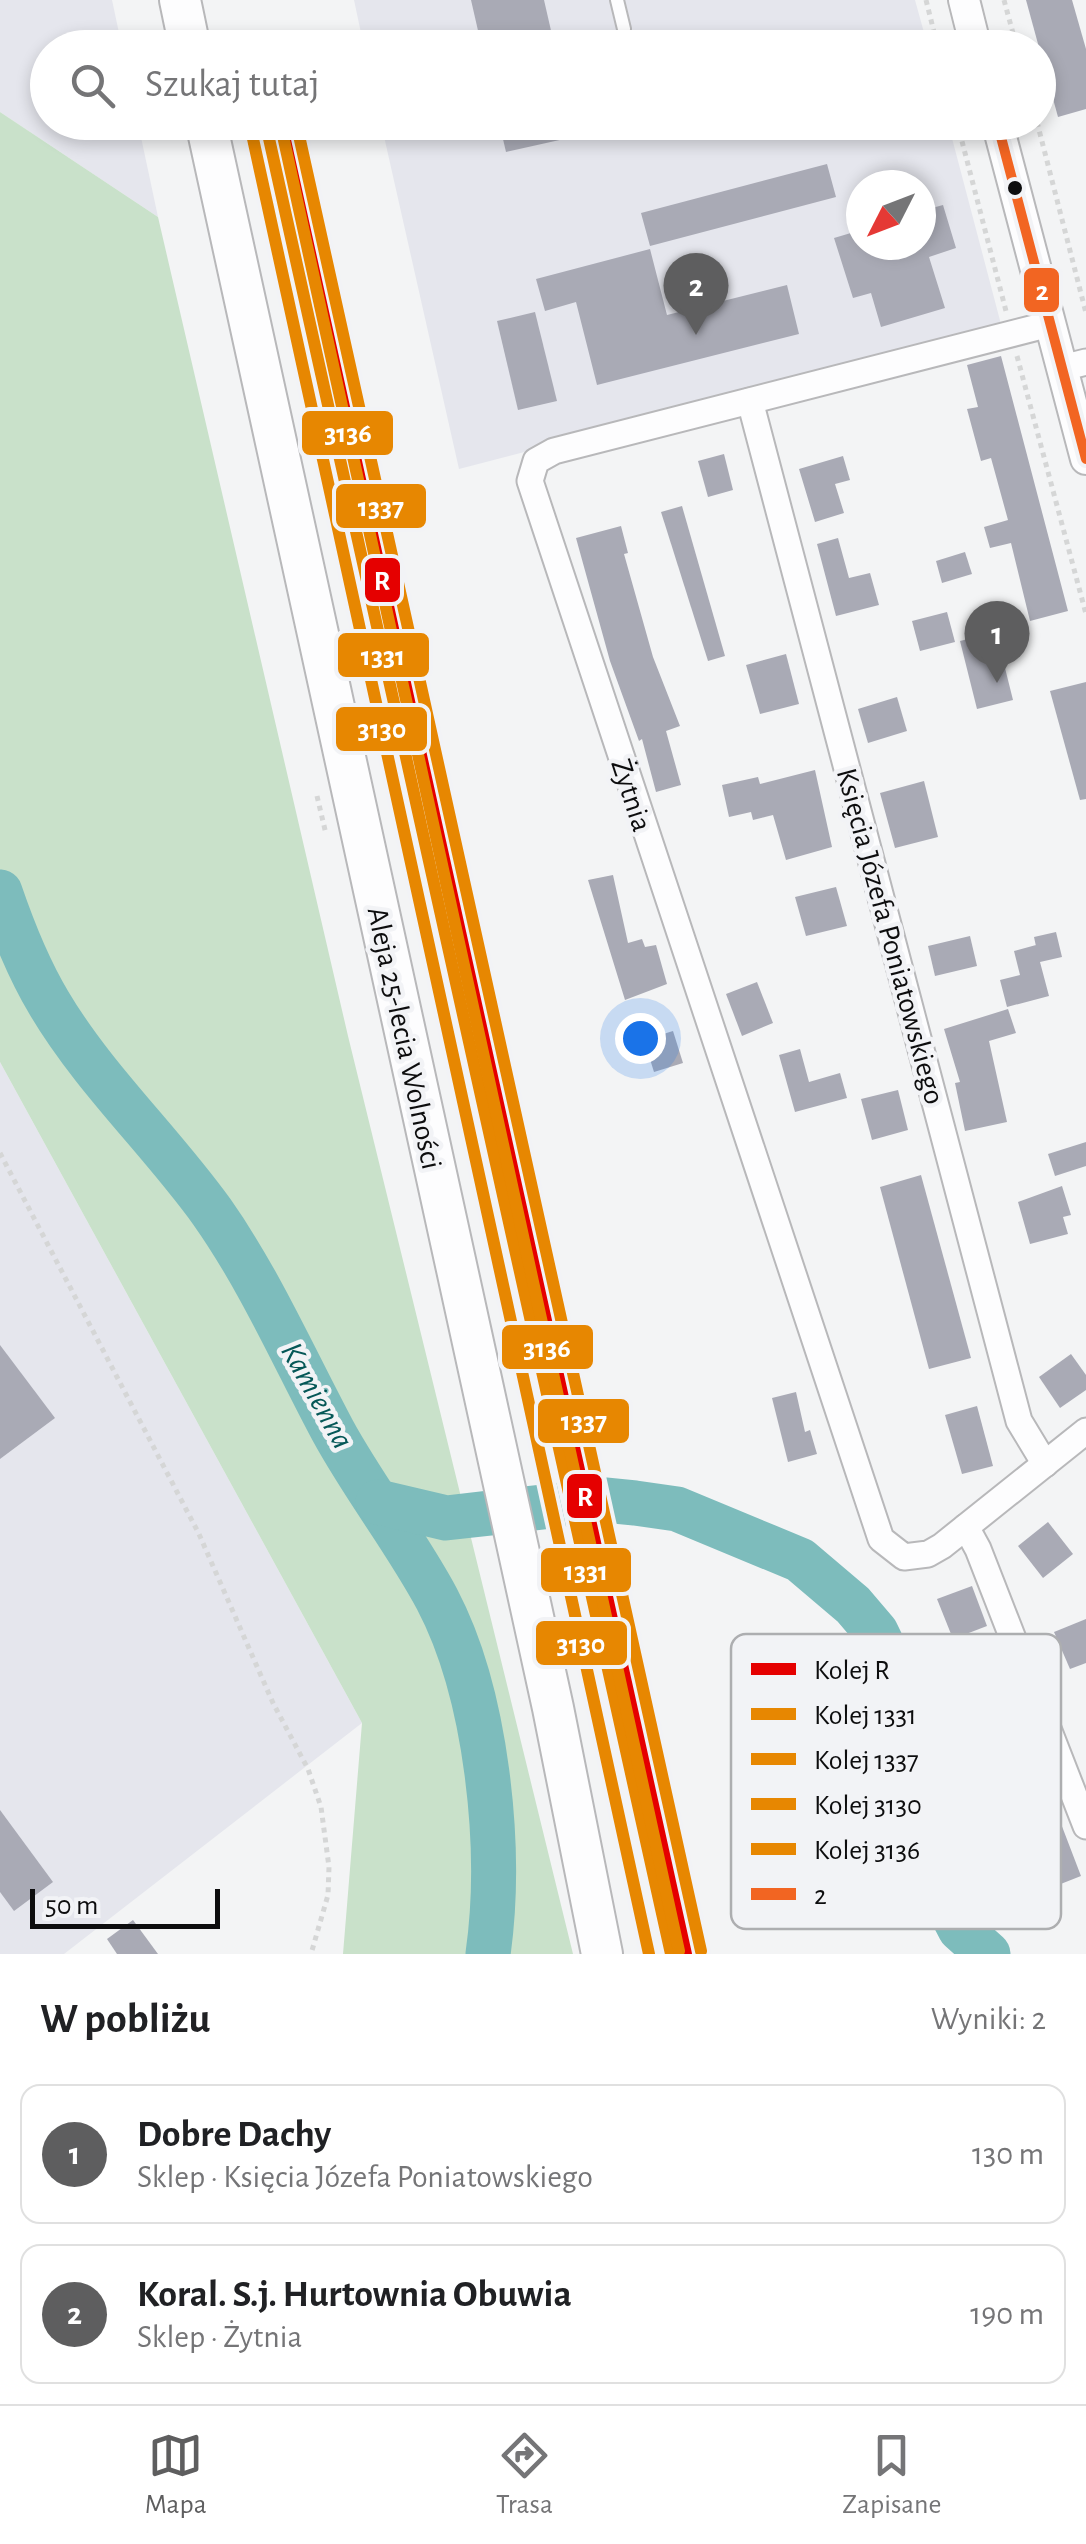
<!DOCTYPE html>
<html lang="pl">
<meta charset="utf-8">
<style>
body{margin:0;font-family:"Alegreya Sans",sans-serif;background:#f6f6f6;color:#202124}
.compass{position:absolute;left:846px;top:170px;width:90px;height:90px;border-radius:50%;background:#fff;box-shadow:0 5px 15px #0003;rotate:228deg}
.scale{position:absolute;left:30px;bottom:25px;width:190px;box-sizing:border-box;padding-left:10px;border:5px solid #0d0d0e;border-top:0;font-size:28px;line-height:35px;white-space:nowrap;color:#0d0d0e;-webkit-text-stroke:8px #f2f3f6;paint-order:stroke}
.you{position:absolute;left:640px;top:1038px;width:35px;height:35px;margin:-25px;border:8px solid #fff;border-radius:50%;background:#1a73e8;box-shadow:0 0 0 15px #1a73e833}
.badge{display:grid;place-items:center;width:65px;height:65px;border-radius:50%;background:#5e5e5f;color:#fff;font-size:32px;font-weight:700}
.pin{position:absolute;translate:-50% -82px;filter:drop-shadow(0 2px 5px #0008)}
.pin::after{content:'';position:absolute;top:52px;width:35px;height:30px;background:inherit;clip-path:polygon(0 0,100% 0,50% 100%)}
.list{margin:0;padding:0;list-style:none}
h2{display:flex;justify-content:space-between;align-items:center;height:130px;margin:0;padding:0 40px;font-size:42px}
h2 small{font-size:32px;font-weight:400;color:#757577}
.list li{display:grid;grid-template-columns:65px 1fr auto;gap:30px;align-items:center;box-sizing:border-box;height:140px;margin:0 20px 20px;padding:0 20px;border:2px solid #e0e0e0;border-radius:20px}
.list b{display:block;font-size:38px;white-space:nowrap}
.list p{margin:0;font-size:32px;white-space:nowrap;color:#757577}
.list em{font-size:32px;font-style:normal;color:#757577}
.icon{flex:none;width:55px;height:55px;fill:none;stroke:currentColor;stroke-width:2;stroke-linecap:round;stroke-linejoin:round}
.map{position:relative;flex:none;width:1086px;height:1954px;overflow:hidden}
.search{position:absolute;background:#fff;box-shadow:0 5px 15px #0003;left:30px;right:30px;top:30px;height:110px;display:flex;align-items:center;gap:25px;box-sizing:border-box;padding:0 35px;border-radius:55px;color:#757577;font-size:38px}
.sheet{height:450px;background:#fff}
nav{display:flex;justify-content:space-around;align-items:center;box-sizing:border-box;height:140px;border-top:2px solid #e0e0e0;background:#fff;font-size:28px;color:#757577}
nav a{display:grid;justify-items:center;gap:5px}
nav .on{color:#5e5e5f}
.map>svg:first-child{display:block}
.built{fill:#e5e6ed;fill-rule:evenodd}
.green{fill:#c9e1ca}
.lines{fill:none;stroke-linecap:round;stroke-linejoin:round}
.river{stroke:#7dbcbc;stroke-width:45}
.building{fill:#a9aab5}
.service-casing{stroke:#b8b8ba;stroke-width:16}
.minor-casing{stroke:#b8b8ba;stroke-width:29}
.tertiary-casing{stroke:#b8b8ba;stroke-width:34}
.primary-casing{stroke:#b8b8ba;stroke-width:44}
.path{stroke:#d5d6d6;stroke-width:5;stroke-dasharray:5 5;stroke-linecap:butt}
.service{stroke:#fdfdfe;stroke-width:12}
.minor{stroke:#fdfdfe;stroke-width:25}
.tertiary{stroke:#fdfdfe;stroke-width:30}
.primary{stroke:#fdfdfe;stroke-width:40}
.bus-1-casing{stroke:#f2f3f6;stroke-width:18}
.bus-1{stroke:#f26522;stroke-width:10}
.rail-1-casing{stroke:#f2f3f6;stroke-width:20}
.rail-2-casing{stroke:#f2f3f6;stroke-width:20}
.rail-3-casing{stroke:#f2f3f6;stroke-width:20}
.rail-4-casing{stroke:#f2f3f6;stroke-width:20}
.rail-5-casing{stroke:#f2f3f6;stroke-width:20}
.rail-1{stroke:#e50000;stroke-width:12}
.rail-2{stroke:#e78701;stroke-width:12}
.rail-3{stroke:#e78701;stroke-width:12}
.rail-4{stroke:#e78701;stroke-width:12}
.rail-5{stroke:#e78701;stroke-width:12}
.bus-dot{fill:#0d0d0e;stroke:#f2f3f6;stroke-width:4}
.labels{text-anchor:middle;stroke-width:9;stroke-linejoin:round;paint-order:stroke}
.street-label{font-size:30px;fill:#0d0d0e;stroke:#f2f3f6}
.water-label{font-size:32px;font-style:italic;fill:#055757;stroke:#f2f3f6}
.key{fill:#f2f3f6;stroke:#adaeb0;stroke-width:2.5}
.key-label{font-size:28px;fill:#0d0d0e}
.line-badge{stroke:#f2f3f6;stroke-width:4}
.badge-label{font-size:28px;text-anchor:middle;font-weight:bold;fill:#fff}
</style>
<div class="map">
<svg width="1086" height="1954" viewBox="0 0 1086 1954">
<rect width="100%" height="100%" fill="#f3f4f5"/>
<!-- built -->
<g class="built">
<path d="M 0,0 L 112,0 L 122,47 L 48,48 L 48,122 L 138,123 L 158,217 L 0,112 Z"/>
<path d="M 354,0 L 915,0 L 928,47 L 364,47 Z"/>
<path d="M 381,123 L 948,123 L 1002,328 L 459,469 ZM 861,185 L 921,185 L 921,245 L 861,245 Z"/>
<path d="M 0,1062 L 362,1723 L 64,1954 L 0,1954 Z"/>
</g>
<!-- green -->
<path class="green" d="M 0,112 L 158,217 L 348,1036 L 573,1954 L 343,1954 L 362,1723 L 0,1062 Z"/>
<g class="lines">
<!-- river -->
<g class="river">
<path d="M 0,892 C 13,930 28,968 49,1003 C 94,1079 161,1141 212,1212 C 260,1280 294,1358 333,1431 C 364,1488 406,1541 437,1599 C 487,1694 503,1848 488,1954"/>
<path d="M 378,1502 L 446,1518 L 605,1500 L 635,1503 L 677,1509 L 800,1560 L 853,1605 L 876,1632 L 895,1671 L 946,1902 L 960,1929 L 988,1954"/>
</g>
</g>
<!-- building -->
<g class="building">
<path d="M 471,0 L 544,0 L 555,48 L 482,48 Z"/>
<path d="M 1026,0 L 1072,0 L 1086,49 L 1086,109 L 1058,117 Z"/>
<path d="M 499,122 L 599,122 L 600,131 L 506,152 Z"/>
<path d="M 827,164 L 836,197 L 650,246 L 641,213 Z"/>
<path d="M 943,205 L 956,248 L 929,257 L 945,308 L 881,327 L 871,293 L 853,298 L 834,238 L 861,230 L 861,245 L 921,245 L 921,211 Z"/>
<path d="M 650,249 L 667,315 L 787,285 L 799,334 L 597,385 L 576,302 L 545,311 L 536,279 Z"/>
<path d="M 535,312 L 557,401 L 518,410 L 497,321 Z"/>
<path d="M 1001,356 L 1068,611 L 1030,621 L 1011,543 L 990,548 L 984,527 L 1008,520 L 991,458 L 981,461 L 967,409 L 978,407 L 967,365 Z"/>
<path d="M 724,454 L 733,490 L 708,497 L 698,461 Z"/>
<path d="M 843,456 L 850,480 L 835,484 L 844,513 L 815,522 L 799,469 Z"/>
<path d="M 682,506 L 725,656 L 708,661 L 661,512 Z"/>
<path d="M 621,526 L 628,553 L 624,554 L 653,657 L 680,726 L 666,731 L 681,785 L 656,792 L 642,739 L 639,741 L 610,661 L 576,538 Z"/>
<path d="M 838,538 L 849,578 L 870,573 L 879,605 L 836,616 L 817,544 Z"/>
<path d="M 965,552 L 972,574 L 942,583 L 936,561 Z"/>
<path d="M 947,612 L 955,642 L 920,651 L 912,621 Z"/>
<path d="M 996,632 L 1013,700 L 977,709 L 960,641 Z"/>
<path d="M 786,654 L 799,704 L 760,714 L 746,665 Z"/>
<path d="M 1086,682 L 1086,799 L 1080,800 L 1050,691 Z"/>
<path d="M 897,697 L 907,731 L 868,743 L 858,709 Z"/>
<path d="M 815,770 L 832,847 L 786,860 L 773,815 L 753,820 L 751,812 L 729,817 L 722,785 L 758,777 L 760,784 Z"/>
<path d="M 924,781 L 938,837 L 895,848 L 880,793 Z"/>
<path d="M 613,875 L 628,943 L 642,939 L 645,947 L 656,945 L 667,984 L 625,1000 L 588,880 Z"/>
<path d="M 836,887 L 847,926 L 806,936 L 795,897 Z"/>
<path d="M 1056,932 L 1062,957 L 1040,962 L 1049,996 L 1007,1007 L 1000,980 L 1020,975 L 1014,951 L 1036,945 L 1037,951 L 1034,937 Z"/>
<path d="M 970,936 L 977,966 L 935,976 L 928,946 Z"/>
<path d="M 757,982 L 773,1023 L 742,1036 L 726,994 Z"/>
<path d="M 1008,1009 L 1016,1033 L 989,1041 L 1007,1122 L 965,1131 L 955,1083 L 960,1082 L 944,1029 Z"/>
<path d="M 673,1031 L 683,1063 L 654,1072 L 644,1040 Z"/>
<path d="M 800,1049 L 809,1082 L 840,1073 L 847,1098 L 795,1112 L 779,1055 Z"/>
<path d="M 898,1090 L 908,1130 L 872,1140 L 861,1099 Z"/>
<path d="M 1086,1142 L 1086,1166 L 1055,1176 L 1048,1154 Z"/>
<path d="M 921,1175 L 971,1358 L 929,1369 L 880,1187 Z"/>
<path d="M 1062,1186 L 1071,1215 L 1063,1217 L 1068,1234 L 1030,1244 L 1018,1202 Z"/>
<path d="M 0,1345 L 55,1418 L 0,1459 Z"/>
<path d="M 1071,1354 L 1086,1375 L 1086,1390 L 1060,1408 L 1039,1377 Z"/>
<path d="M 796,1392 L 805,1432 L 810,1430 L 817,1454 L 788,1462 L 772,1398 Z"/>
<path d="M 977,1406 L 993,1466 L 962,1474 L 945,1415 Z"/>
<path d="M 1048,1522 L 1073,1554 L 1043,1578 L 1018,1546 Z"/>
<path d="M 972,1586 L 987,1626 L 953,1639 L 937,1599 Z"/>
<path d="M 1086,1619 L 1086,1663 L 1070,1669 L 1054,1632 Z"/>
<path d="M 1037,1761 L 1081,1876 L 1048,1889 L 1019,1816 L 1011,1819 L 996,1776 Z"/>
<path d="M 0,1810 L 53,1882 L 14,1911 L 0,1892 Z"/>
<path d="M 133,1920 L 158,1954 L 117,1954 L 107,1939 Z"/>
</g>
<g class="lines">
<!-- service casing -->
<g class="service-casing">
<path id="service" d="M 617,0 L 624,29"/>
</g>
<!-- minor casing -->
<g class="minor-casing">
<g id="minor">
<path d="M 1050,324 L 554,451 L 536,461 L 530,481 L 881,1539 L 904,1557 L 928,1554 L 942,1546 L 1086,1431"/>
<path d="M 1062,368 L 1086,362"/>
<path d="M 750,401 L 1019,1421 L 1045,1464"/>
<path d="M 966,1527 L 978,1549 L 1086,1826"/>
</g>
</g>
<!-- tertiary casing -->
<g class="tertiary-casing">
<g id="tertiary">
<path d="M 964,0 L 976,48"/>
<path d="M 997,122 L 1086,459"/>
</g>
</g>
<!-- primary casing -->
<g class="primary-casing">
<g id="primary">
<path d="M 180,0 L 190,48"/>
<path d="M 206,122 L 553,1708 L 602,1954"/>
</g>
</g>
<!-- path -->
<g class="path">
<path d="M 926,0 L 938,48"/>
<path d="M 1004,0 L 1017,48"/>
<path d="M 957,122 L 1006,311"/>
<path d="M 1037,122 L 1086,313"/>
<path d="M 1017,356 L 1086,614"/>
<path d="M 317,796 L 326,834"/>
<path d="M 0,1153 L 199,1534 L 273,1703 L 308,1769 L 321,1807 L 329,1867 L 328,1895 L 311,1954"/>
</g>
<!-- service -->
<use href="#service" class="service"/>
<!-- minor -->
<use href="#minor" class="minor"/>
<!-- tertiary -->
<use href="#tertiary" class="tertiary"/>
<!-- primary -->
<use href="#primary" class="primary"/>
<!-- bus-1 casing -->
<g class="bus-1-casing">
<path id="bus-1" d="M 997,122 L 1086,459"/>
</g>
<!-- bus-1 -->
<use href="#bus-1" class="bus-1"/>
<!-- rail-1 casing -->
<g class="rail-1-casing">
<path id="rail-1" d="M 281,122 L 686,1954"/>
</g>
<!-- rail-2 casing -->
<g class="rail-2-casing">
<path id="rail-2" d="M 266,125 L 671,1954"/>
</g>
<!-- rail-3 casing -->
<g class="rail-3-casing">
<path id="rail-3" d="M 296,122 L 701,1951"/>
</g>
<!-- rail-4 casing -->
<g class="rail-4-casing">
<path id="rail-4" d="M 250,125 L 649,1954"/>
</g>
<!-- rail-5 casing -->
<g class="rail-5-casing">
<path id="rail-5" d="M 280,122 L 679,1951"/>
</g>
<!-- rail-1 -->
<use href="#rail-1" class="rail-1"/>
<!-- rail-2 -->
<use href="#rail-2" class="rail-2"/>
<!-- rail-3 -->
<use href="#rail-3" class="rail-3"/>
<!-- rail-4 -->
<use href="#rail-4" class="rail-4"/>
<!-- rail-5 -->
<use href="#rail-5" class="rail-5"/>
</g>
<!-- markers -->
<circle class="bus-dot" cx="1015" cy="188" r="9"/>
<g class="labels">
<!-- street labels -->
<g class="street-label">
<text transform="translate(632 795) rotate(72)" y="10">Żytnia</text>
<text transform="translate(891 936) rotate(75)" y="10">Księcia Józefa Poniatowskiego</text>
<text transform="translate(405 1038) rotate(78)" y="10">Aleja 25-lecia Wolności</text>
</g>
<!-- water labels -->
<g class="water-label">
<text transform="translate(318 1395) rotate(61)" y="11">Kamienna</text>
</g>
</g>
<!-- legend -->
<rect x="731" y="1634" width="330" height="295" rx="15" class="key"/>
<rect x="751" y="1663" width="45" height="12" fill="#e50000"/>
<rect x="751" y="1708" width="45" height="12" fill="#e78701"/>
<rect x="751" y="1753" width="45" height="12" fill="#e78701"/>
<rect x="751" y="1798" width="45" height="12" fill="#e78701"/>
<rect x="751" y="1843" width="45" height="12" fill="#e78701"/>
<rect x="751" y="1888" width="45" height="12" fill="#f26522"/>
<g class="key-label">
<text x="814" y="1679">Kolej R</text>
<text x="814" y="1724">Kolej 1331</text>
<text x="814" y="1769">Kolej 1337</text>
<text x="814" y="1814">Kolej 3130</text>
<text x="814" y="1859">Kolej 3136</text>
<text x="814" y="1904">2</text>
</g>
<g class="line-badge">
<rect x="1022" y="266" width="39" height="48" rx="10" fill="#f26522"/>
<rect x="300" y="409" width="95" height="48" rx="10" fill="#e78701"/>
<rect x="334" y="482" width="94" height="48" rx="10" fill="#e78701"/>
<rect x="363" y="556" width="39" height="48" rx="10" fill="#e50000"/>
<rect x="336" y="631" width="95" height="48" rx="10" fill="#e78701"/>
<rect x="334" y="705" width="95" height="48" rx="10" fill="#e78701"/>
<rect x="500" y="1323" width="95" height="48" rx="10" fill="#e78701"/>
<rect x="536" y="1397" width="95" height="48" rx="10" fill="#e78701"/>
<rect x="565" y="1472" width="39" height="48" rx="10" fill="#e50000"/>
<rect x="539" y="1546" width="94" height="48" rx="10" fill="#e78701"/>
<rect x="534" y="1619" width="95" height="48" rx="10" fill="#e78701"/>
</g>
<g class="badge-label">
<text x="1042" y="300">2</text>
<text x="348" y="442">3136</text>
<text x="381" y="516">1337</text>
<text x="382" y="590">R</text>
<text x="383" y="665">1331</text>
<text x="382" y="738">3130</text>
<text x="547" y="1357">3136</text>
<text x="584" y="1430">1337</text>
<text x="585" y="1506">R</text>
<text x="586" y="1580">1331</text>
<text x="581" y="1653">3130</text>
</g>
</svg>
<svg class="compass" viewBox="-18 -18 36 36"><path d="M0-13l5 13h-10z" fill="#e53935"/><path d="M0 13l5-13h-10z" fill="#757577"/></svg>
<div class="scale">50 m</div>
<div class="you"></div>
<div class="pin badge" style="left:997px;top:683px">1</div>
<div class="pin badge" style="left:696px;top:335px">2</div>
<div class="search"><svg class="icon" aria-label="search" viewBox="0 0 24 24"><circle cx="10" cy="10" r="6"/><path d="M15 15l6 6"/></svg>Szukaj tutaj</div>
</div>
<section class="sheet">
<h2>W pobliżu<small>Wyniki: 2</small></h2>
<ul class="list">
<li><span class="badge">1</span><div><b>Dobre Dachy</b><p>Sklep · Księcia Józefa Poniatowskiego</p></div><em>130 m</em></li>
<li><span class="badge">2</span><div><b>Koral. S.j. Hurtownia Obuwia</b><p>Sklep · Żytnia</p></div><em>190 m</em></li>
</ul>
</section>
<nav>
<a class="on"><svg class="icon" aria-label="map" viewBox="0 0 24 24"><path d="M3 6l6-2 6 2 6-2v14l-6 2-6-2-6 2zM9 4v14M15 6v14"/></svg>Mapa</a>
<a><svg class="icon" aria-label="directions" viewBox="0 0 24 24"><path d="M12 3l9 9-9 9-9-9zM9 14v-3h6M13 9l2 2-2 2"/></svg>Trasa</a>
<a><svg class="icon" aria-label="saved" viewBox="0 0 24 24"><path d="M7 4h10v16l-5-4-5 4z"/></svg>Zapisane</a>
</nav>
